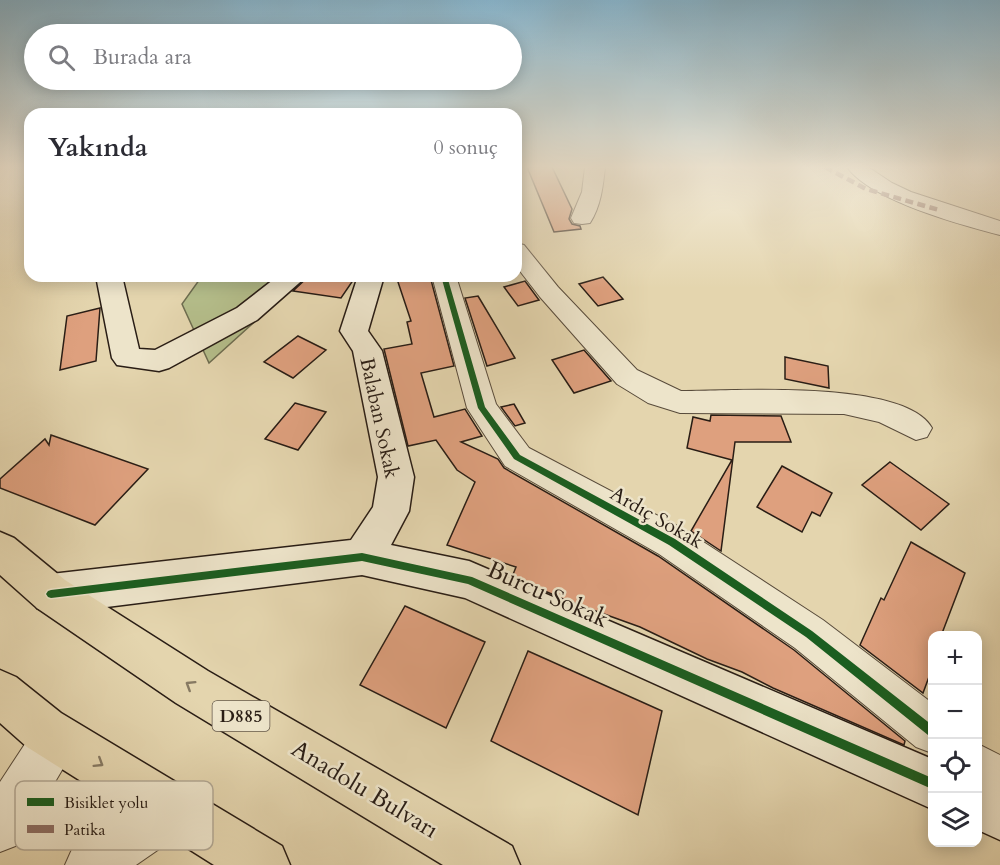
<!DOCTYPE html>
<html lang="tr">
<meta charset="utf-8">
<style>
body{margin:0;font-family:Cardo,serif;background:#f7f7f7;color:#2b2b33}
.controls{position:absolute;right:18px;bottom:18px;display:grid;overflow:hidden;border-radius:12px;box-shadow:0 3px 15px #0003}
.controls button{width:54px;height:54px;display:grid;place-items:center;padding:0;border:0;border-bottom:2px solid #e1e1e2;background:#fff;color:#2b2b33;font:30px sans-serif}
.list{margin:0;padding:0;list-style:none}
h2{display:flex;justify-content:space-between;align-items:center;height:78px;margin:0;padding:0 24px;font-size:26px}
h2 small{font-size:20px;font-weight:400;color:#7c7c81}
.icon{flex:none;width:33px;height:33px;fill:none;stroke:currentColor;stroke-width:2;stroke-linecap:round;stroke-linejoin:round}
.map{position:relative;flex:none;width:1000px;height:865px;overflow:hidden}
.search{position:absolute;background:#fff;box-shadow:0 3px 15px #0003;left:24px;top:24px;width:498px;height:66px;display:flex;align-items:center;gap:15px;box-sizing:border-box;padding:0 21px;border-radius:33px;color:#7c7c81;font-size:22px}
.panel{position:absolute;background:#fff;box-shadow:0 3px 15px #0003;left:24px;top:108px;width:498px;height:174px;border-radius:18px}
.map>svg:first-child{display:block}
.green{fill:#b4bd8a;stroke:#6e6d50;stroke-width:1.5}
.building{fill:#dea07e;stroke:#291d15;stroke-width:1.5}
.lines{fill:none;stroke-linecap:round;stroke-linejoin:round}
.street-casing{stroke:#584b3b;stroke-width:2}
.secondary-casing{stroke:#291d15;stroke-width:3}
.highway-casing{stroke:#291d15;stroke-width:3}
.street{fill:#ede4ca;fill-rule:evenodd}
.secondary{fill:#ede4ca;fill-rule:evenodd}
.highway{fill:#e4d5ae;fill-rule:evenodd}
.quiet{stroke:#8d6e63;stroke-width:4.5;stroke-dasharray:8 4.5;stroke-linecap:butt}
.cycleway-casing{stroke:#ede4ca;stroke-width:3}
.cycleway{fill:#1b5e20;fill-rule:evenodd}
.oneway{stroke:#867962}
.labels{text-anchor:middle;stroke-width:5;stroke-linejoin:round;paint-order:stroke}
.shield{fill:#ede4ca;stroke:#64594b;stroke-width:1.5}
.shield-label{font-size:18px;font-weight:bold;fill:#291d15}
.street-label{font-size:20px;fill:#291d15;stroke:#ede4ca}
.near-street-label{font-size:24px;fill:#291d15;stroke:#ede4ca}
.key{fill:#ede4ca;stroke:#b2a894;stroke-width:1.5}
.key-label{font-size:16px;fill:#291d15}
</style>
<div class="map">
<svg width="1000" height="865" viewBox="0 0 1000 865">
<rect width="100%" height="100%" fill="#e4d5ae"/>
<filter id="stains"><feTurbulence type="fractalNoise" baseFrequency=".00333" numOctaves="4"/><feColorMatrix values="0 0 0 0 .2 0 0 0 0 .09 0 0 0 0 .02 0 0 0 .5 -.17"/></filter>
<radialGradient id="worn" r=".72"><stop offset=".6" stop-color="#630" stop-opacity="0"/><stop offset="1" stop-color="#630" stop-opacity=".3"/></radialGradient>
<!-- green -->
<path class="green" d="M 202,276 L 305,276 L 209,363 L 182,304 Z"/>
<!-- building -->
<g class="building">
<path d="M 527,167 L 552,167 L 572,209 L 569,219 L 572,224 L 580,226 L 581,229 L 554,232 Z"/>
<path d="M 309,276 L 356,276 L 341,298 L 293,291 Z"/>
<path d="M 396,276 L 429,276 L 431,280 L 454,366 L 421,373 L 434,417 L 465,409 L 482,436 L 461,442 L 498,459 L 504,468 L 658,556 L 794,650 L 905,741 L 904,745 L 773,688 L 742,672 L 707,659 L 640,627 L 568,601 L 512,577 L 516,567 L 447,545 L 475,482 L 457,470 L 436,440 L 408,446 L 384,349 L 412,344 L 407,322 L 411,321 Z"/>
<path d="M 603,277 L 623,299 L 598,306 L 579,284 Z"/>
<path d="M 525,281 L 539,300 L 518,306 L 504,287 Z"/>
<path d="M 478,296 L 515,358 L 487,366 L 465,298 Z"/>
<path d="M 100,308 L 96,361 L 60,370 L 67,316 Z"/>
<path d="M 298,336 L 326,350 L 293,378 L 264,362 Z"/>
<path d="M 584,350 L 611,381 L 574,393 L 552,360 Z"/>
<path d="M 785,357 L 828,366 L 829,388 L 785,379 Z"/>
<path d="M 295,403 L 326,412 L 298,450 L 265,439 Z"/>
<path d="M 514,404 L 525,423 L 515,426 L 501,407 Z"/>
<path d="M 711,415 L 781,416 L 791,442 L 735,442 L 721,551 L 691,531 L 732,460 L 687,448 L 693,417 L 710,421 Z"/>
<path d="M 51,435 L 91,449 L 148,469 L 95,525 L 0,488 L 0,479 L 45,439 L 49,445 Z"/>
<path d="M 890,462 L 949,504 L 921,530 L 862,485 Z"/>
<path d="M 782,466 L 832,493 L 820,516 L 812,512 L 802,532 L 757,507 Z"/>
<path d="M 911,542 L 965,573 L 941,636 L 933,636 L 933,666 L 923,693 L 860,645 L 881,598 L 884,600 Z"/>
<path d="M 405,606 L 485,642 L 446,728 L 360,685 Z"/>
<path d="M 528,651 L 662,711 L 638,815 L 491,741 Z"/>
</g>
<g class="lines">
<!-- street casing -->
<g class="street-casing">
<g id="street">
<path d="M 585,167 L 605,167 C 603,186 601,206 590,223 L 582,224 L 574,223 L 571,218 L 582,192 Z"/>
<path d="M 847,167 L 868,167 L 892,183 L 911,192 L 1000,221 L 1000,235 C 961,225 870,200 847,167 Z"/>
<path d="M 516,243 L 524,245 L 558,287 L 637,370 L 681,391 C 733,391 905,379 932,428 L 927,437 L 916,440 L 879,422 L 844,414 L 680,413 L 648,403 L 617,384 L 540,297 L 516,266 Z"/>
<path d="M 432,276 L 456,276 L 496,404 L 529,448 L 685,530 L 823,620 L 932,703 L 932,753 L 916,747 L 795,648 L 659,554 L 505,466 L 467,408 Z"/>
<path d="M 56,714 L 72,721 L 79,737 L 72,753 L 18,845 L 0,852 L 0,782 L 40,721 Z"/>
<path d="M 978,744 L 1000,755 L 1000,809 L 978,797 Z"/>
<path d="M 174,786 L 191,793 L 198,810 L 191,827 L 136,865 L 65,865 L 73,847 L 157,793 Z"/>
</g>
</g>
<!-- secondary casing -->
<g class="secondary-casing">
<g id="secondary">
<path d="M 96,276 L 122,276 L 139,349 L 155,350 L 237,308 L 278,276 L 307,276 L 257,320 L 169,368 L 159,371 L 117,365 L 112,358 Z"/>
<path d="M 358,276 L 384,276 L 368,331 L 382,351 L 414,477 L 409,511 L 391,545 L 469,561 L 483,567 L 932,759 L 932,809 L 465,598 L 362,575 L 51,614 L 37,608 L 31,594 L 37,580 L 51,574 L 351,540 L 373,507 L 378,477 L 353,351 L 340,331 Z"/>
<path d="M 978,779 L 1000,788 L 1000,840 L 978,830 Z"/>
</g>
</g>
<!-- highway casing -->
<g class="highway-casing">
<g id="highway">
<path d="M 0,532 L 14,538 L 65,580 L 208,671 L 512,846 L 520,865 L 443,865 L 176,703 L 37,608 L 0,575 Z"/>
<path d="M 0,670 L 16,677 L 61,713 L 282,846 L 290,865 L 214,865 L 27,747 L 0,723 Z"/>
</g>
</g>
<!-- street -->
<use href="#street" class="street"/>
<!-- secondary -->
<use href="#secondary" class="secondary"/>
<!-- highway -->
<use href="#highway" class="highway"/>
<!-- quiet -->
<path class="quiet" d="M 825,167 L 866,189 L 939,210"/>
<!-- cycleway casing -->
<g class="cycleway-casing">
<g id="cycleway">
<path d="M 441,276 L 447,276 L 485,407 L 520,455 L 675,539 L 812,631 L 932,725 L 932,736 L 928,735 L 806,637 L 669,545 L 514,459 L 478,408 Z"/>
<path d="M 362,553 L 472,577 L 932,778 L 932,789 L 468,584 L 362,561 L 51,598 L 48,597 L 46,594 L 48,591 L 51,590 Z"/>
</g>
</g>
<!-- cycleway -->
<use href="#cycleway" class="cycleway"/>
</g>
<!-- one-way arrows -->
<defs><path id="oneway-chevron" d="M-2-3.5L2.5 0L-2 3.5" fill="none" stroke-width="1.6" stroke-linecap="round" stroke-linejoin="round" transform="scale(1.5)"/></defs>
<g class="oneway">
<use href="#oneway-chevron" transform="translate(190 685) rotate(-148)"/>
<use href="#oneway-chevron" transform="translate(99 763) rotate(32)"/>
</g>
<!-- sky -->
<linearGradient id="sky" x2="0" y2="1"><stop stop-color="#87b6cf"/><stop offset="0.58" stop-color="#f3ecdb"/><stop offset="1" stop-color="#f3ecdb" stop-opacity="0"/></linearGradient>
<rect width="1000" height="288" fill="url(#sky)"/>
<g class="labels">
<!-- shield labels -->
<rect class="shield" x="212.5" y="701" width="57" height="30" rx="4.5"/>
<g class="shield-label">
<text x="241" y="722">D885</text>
</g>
<!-- street labels -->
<g class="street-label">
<text transform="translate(380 418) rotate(78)" y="7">Balaban Sokak</text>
<text transform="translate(657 517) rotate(30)" y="7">Ardıç Sokak</text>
</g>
<!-- near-street labels -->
<g class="near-street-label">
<text transform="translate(548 594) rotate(24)" y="8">Burcu Sokak</text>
<text transform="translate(365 789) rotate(31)" y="8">Anadolu Bulvarı</text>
</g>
</g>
<!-- legend -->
<rect x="15" y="781" width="198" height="69" rx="9" class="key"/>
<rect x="27" y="798" width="27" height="8" fill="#1b5e20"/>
<rect x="27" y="825" width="27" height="8" fill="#8d6e63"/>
<g class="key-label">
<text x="64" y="808">Bisiklet yolu</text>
<text x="64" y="835">Patika</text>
</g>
<rect width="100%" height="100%" filter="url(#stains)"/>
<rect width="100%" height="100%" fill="url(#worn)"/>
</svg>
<div class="controls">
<button>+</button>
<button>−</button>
<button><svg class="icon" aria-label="locate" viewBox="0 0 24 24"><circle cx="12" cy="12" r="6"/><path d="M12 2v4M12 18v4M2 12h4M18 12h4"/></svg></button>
<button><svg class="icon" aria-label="layers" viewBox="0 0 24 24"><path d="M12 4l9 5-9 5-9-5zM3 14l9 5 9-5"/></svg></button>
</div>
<div class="search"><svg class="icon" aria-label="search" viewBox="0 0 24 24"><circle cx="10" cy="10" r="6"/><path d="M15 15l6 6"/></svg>Burada ara</div>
<section class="panel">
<h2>Yakında<small>0 sonuç</small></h2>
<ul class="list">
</ul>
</section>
</div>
